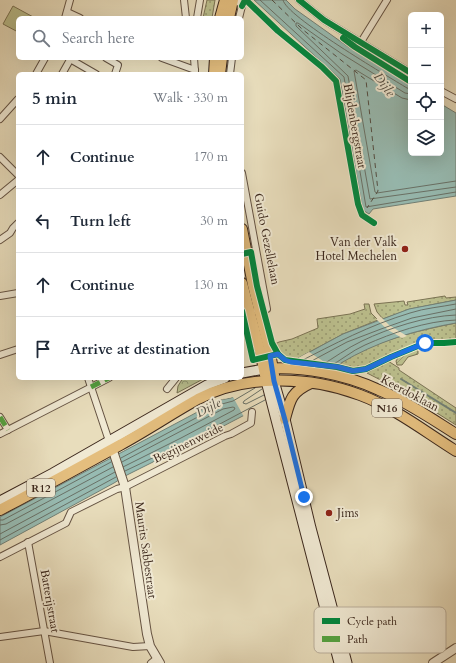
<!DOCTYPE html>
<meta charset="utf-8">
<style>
body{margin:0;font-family:Cardo,serif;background:#f6f6f7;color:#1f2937}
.controls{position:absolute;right:12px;top:12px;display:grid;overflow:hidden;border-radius:6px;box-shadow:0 4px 16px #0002}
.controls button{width:36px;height:36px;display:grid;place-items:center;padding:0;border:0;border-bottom:1px solid #e0e1e3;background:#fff;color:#1f2937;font:20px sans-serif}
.stop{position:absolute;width:12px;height:12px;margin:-9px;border:3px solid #1a73e8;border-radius:50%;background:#fff}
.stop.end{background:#1a73e8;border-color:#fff;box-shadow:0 1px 4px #0008}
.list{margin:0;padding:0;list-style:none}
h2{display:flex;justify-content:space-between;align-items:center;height:52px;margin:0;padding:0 16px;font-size:17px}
h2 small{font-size:13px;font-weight:400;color:#747a83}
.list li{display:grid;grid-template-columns:26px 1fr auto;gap:12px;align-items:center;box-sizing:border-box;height:64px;padding:0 16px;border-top:1px solid #e0e1e3}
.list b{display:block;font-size:15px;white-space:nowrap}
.list em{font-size:13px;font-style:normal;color:#747a83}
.icon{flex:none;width:22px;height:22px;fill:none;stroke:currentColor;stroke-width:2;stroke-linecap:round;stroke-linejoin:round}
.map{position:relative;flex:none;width:456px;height:663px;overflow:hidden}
.search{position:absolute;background:#fff;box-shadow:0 4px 16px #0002;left:16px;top:16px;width:228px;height:44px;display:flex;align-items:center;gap:10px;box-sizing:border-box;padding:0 14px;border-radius:6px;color:#747a83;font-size:15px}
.panel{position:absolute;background:#fff;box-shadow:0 4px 16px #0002;left:16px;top:72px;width:228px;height:308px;border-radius:6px}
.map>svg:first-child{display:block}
.grass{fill:url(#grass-dots);stroke:#7b7354}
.forest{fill:url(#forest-crowns);stroke:#7b7354}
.garden{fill:url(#garden-furrows);stroke:#7b7354}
.pitch{fill:#bbbf8d;stroke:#7b7354}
.water{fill:#97bbb2;stroke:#728076}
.pier{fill:#e8ddbc}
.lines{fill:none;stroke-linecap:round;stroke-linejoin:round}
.shore{stroke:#697167;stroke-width:1}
.stream{stroke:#728076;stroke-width:2}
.ferry{stroke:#524c42;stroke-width:1;stroke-dasharray:5 4;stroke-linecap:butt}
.minor-casing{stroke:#665444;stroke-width:8}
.tertiary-casing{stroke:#665444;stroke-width:10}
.secondary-casing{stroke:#3b271c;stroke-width:11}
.primary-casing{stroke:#3b271c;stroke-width:12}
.minor{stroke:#f0e9d3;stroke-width:6}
.tertiary{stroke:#f0e9d3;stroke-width:8}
.secondary{stroke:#f0e9d3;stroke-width:9}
.primary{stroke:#e4be7e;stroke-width:10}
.quiet{stroke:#54a341;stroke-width:5;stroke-dasharray:10 5;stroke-linecap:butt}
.cycleway-casing{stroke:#f0e9d3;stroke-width:8}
.cycleway{stroke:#00873e;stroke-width:6}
.route{stroke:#1a73e8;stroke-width:5}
.poi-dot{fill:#8f2418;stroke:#f0e9d3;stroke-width:1.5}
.labels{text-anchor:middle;stroke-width:4;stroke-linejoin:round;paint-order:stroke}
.shield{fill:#f0e9d3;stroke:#716153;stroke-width:1}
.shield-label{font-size:11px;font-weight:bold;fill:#3b271c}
.street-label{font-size:12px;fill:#3b271c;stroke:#f0e9d3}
.poi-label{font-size:12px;fill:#3b271c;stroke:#f0e9d3;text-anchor:end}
.water-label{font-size:13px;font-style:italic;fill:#524c42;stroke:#f0e9d3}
.key{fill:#f0e9d3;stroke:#baaf9c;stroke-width:1}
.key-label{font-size:11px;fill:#3b271c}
</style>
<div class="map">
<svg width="456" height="663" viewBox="0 0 456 663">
<defs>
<pattern id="grass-dots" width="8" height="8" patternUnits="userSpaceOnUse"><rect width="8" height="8" fill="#bbbf8d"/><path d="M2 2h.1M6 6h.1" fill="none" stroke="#999b72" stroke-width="1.8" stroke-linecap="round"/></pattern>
<pattern id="forest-crowns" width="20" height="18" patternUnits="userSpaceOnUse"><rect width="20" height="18" fill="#bbbf8d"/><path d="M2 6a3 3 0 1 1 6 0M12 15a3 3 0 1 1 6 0" fill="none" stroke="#999b72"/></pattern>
<pattern id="garden-furrows" width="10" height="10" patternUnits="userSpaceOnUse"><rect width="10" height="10" fill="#bbbf8d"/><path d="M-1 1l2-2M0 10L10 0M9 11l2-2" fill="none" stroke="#999b72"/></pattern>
</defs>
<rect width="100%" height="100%" fill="#e8ddbc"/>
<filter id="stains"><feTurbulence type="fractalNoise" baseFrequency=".005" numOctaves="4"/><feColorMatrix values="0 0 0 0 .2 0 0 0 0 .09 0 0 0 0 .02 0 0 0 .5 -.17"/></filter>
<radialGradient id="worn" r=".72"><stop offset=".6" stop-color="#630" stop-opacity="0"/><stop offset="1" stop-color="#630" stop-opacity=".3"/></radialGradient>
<!-- grass -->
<g class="grass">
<path d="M 207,0 L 215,0 L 212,18 L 203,18 Z"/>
<path d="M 445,296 L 446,298 L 456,297 L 456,300 L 410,309 L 383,319 L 377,312 L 374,304 L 404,301 L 405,305 L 408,305 L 407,302 Z"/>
<path d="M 364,304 L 369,304 L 371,313 L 378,320 L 343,334 L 293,361 L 284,356 L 275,344 L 279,342 L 292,339 L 318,328 L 317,319 L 350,314 L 365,309 Z"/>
<path d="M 456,323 L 456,339 L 435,342 L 418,339 L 415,345 L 389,356 L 369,367 L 353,369 L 351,370 L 339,366 C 342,361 349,358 354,355 C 386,338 421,330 456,323 Z"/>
<path d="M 388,361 L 399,368 L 399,370 L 456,408 L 456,425 L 402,391 L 367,373 L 385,362 Z"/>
</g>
<!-- forest -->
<path class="forest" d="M 183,378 L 205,378 L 177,393 L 178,386 Z"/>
<!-- garden -->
<path class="garden" d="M 415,350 L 418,351 L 418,354 L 408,357 L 402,365 L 397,365 L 396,361 L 399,356 Z"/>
<!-- pitch -->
<path class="pitch" d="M 13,6 L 35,18 L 18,18 L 18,32 L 3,24 Z"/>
<!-- water -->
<g class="water">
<path d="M 254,0 L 286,0 L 295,9 L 347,46 L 411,86 L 411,153 L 441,153 L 441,104 L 456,113 L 456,196 L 373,209 L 369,214 L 361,209 L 362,206 L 340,79 Z"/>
<path d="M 456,300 L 456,323 C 415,330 376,342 341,363 L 339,366 L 185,446 L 127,475 L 114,483 L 0,545 L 0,517 L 220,400 L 231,398 L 291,362 L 343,334 L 409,309 Z"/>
</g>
<!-- pier -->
<g class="pier">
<path d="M 381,317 L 389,325 L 407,336 L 402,338 L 388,330 L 376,319 Z"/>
<path d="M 309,352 L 326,363 L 339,366 L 244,417 L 233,397 L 220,400 L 231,396 L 258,380 Z"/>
</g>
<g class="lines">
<!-- shore -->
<g class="shore">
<path d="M 260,0 L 344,77 L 366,207 L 456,192"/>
<path d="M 283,0 C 285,16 389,77 407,88 L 411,89"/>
<path d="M 411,94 L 405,93 L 342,54 L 298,23 L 296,23 L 296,26 L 348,76 L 370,199 L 456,187"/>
<path d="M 411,100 L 402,98 L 356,70 L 354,71 L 375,192 L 377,193 L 456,181"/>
<path d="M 297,363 C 334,344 370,325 410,313 C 425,308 441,307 456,304"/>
<path d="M 306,364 L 347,342 L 381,329 L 412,318 L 456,309"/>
<path d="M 320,366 C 334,358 347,348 362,341 C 389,328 426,316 456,315"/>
<path d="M 328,367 C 341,361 351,351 365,345 C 392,333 426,321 456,320"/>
<path d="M 262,389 L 244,401 L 243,403 L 246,404 L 264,395"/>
<path d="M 121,458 L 222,404 L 233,401 L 255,388"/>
<path d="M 122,462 L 223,409 L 233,407 L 235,408 L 234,410 L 181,438 L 123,467"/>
<path d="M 125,471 L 184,443 L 265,400"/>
<path d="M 0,520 L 3,520 L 111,462"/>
<path d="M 0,525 L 6,524 L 113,467"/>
<path d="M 0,534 L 115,472"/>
<path d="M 0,540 L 116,477"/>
</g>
<!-- stream -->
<path class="stream" d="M 401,379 L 456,413"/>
<!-- ferry -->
<path class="ferry" d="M 272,0 L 302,29 L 366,80 L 378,191 L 367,208"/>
<!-- minor casing -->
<g class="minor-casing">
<g id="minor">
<path d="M 184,0 L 186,18"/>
<path d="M 237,0 L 242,6 L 239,18"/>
<path d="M 299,0 L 324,20 L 411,73"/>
<path d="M 67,12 L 80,18"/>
<path d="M 65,18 L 70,0"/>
<path d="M 197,18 L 200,0"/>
<path d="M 361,42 L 387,0"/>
<path d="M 106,58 L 118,65 L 115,74"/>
<path d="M 162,58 L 195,70"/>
<path d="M 194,58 L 195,72"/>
<path d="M 70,59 L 96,74"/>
<path d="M 36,74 L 45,58"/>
<path d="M 62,74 L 71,58"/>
<path d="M 230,74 L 232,58"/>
<path d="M 441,91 L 456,99"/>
<path d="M 0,119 L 18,99"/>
<path d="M 0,157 L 18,175"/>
<path d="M 242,173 L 267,309 L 257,311"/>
<path d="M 0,195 L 18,180"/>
<path d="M 0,240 L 10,233 L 13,228 L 18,223"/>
<path d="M 0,296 L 18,293"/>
<path d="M 0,355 L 18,349"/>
<path d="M 88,378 L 109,441"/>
<path d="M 167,389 L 176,378"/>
<path d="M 0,417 L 8,430"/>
<path d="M 0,434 L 109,378"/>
<path d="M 28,542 L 50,663"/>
<path d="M 0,557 L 66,523 L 71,512 L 117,489 L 125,487 L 225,436 L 231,434 L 251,423 L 252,412"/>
<path d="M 0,637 L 44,631 L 133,647 L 150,646"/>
<path d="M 151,663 L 156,659"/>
</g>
</g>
<!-- tertiary casing -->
<g class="tertiary-casing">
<g id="tertiary">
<path d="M 111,445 L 125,487 L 147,634 L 150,646 L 160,663"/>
<path d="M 433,663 L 456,648"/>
</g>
</g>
<!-- secondary casing -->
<g class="secondary-casing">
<g id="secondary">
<path d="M 242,373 L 264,369"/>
<path d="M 266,381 L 339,663"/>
<path d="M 274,381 L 285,419 L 311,528 L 347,663"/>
<path d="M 0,501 L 53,473 L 207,385 L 225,378"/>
</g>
</g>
<!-- primary casing -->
<g class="primary-casing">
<g id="primary">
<path d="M 220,18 L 225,0"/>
<path d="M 229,18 L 233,0"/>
<path d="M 214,74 L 215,58"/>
<path d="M 220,74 L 222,58"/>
<path d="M 242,229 L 253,285 L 270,353 L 274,375"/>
<path d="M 242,283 L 261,355 L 265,375"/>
<path d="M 264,369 C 302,366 345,374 379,390 C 406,401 432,419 456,434"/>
<path d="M 285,419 C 290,400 291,392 311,383"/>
<path d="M 0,510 C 40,489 80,467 120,445 C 146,431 171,414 198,399 C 246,374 310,376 360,395 C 395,408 424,431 456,451"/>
</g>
</g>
<!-- minor -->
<use href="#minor" class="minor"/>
<!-- tertiary -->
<use href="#tertiary" class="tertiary"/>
<!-- secondary -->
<use href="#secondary" class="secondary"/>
<!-- primary -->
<use href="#primary" class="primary"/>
<!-- quiet -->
<g class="quiet">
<path d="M 91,387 L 109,378"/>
<path d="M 0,417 L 8,430"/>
</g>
<!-- cycleway casing -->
<g class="cycleway-casing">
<g id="cycleway">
<path d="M 299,0 L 324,20 L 411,73"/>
<path d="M 242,6 L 244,2 L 247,1 L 278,31 L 322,67 L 336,81 L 358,204 L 362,215 L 374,223"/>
<path d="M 343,38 L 355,47 L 411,82"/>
<path d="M 242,254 L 251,252 L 257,286 L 272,343 L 278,354 L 285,360 L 337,367 L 353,371 L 366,369 L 391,357 L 425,343 L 444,343 L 456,342"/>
<path d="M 242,311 L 253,360 L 278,354"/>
</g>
</g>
<!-- cycleway -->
<use href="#cycleway" class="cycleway"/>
</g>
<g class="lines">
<!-- route -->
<path class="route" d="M 304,497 L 285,420 L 274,381 L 270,356 L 278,354 L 285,360 L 291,362 L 338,367 L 353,371 L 366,369 L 391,357 L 425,343"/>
</g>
<!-- markers -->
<g class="poi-dot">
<circle cx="405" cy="249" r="4"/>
<circle cx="329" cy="513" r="4"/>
</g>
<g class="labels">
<!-- shield labels -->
<g class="shield">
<rect x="372" y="399" width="30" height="18" rx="3"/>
<rect x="27" y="479" width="28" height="18" rx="3"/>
</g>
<g class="shield-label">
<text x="387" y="412">N16</text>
<text x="41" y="492">R12</text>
</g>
<!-- street labels -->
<g class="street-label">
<text transform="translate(355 126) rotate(80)" y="4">Blijdenbergstraat</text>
<text transform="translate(267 239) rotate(79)" y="4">Guido Gezellelaan</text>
<text transform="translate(410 393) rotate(28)" y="4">Keerdoklaan</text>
<text transform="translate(188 443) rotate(-26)" y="4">Begijnenweide</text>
<text transform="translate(146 550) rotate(82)" y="4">Maurits Sabbestraat</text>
<text transform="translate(50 601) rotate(80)" y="4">Batterijstraat</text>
</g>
<!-- poi labels -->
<g class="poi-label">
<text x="397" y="246">Van der Valk<tspan x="397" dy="14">Hotel Mechelen</tspan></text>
<text x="337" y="517" text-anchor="start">Jims</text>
</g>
<!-- water labels -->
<g class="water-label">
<text transform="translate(385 84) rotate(54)" y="5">Dijle</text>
<text transform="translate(208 407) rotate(-28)" y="5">Dijle</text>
</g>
</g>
<!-- legend -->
<rect x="314" y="607" width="132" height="46" rx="6" class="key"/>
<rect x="322" y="618" width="18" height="6" fill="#00873e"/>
<rect x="322" y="636" width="18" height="6" fill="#54a341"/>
<g class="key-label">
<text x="347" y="625">Cycle path</text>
<text x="347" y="643">Path</text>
</g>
<rect width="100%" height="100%" filter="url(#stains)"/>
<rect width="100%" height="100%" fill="url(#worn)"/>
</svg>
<div class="controls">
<button>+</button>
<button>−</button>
<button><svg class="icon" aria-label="locate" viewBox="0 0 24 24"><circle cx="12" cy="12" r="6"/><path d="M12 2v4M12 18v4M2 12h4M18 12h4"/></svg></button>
<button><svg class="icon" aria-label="layers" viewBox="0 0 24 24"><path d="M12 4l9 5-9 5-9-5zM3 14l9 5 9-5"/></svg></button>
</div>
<div class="stop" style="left:425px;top:343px"></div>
<div class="stop end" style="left:304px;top:497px"></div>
<div class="search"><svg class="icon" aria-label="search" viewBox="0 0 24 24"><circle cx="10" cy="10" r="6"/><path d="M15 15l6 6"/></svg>Search here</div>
<section class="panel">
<h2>5 min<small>Walk · 330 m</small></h2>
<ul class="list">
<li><svg class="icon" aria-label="ahead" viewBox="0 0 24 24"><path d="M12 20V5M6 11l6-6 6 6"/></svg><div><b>Continue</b></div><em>170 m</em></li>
<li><svg class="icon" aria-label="left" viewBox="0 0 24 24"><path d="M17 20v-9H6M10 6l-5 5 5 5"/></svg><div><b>Turn left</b></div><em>30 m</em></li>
<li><svg class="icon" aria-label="ahead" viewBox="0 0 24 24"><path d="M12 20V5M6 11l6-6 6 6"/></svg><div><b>Continue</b></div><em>130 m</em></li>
<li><svg class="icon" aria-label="arrive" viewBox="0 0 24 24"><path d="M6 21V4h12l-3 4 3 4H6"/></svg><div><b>Arrive at destination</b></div></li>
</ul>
</section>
</div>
